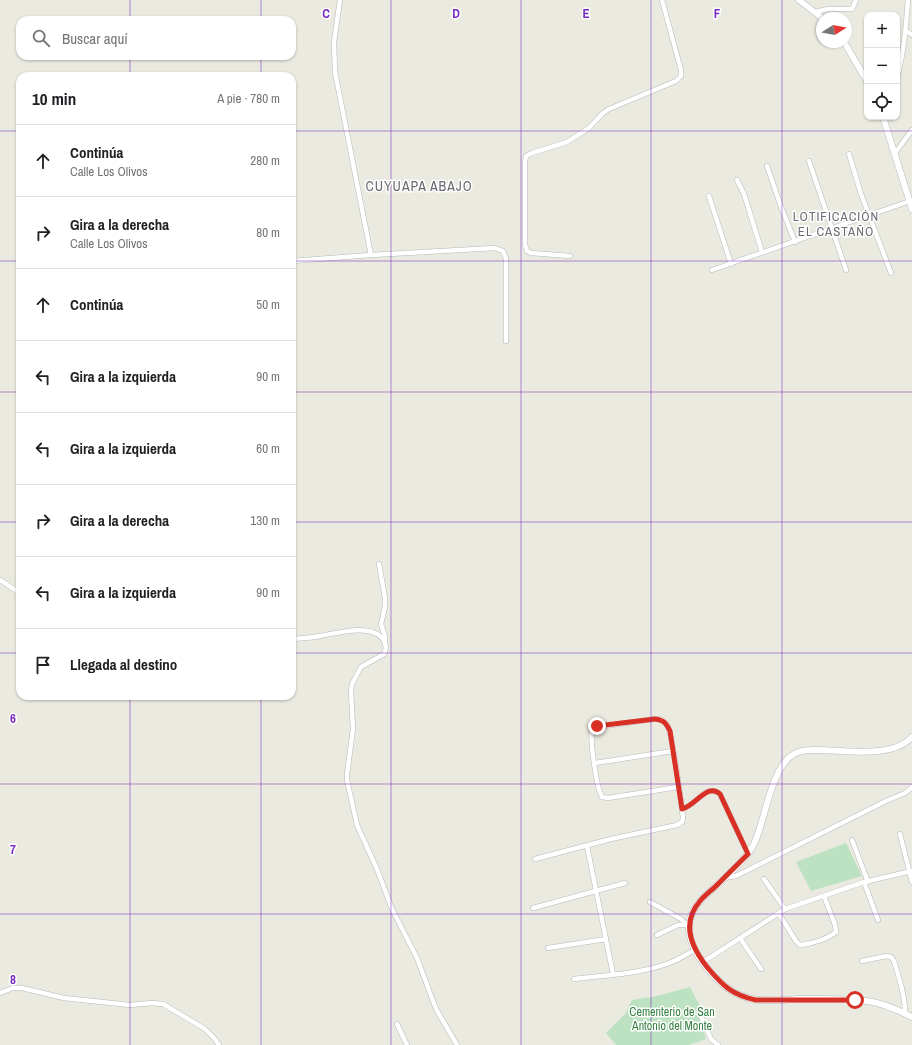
<!DOCTYPE html>
<html lang="es">
<meta charset="utf-8">
<style>
body{margin:0;font-family:"Archivo Narrow",sans-serif;background:#f2f2f2;color:#202124}
.controls{position:absolute;right:12px;top:12px;display:grid;overflow:hidden;border-radius:8px;box-shadow:0 1px 3px #0004}
.controls button{width:36px;height:36px;display:grid;place-items:center;padding:0;border:0;border-bottom:1px solid #e0e0e0;background:#fff;color:#202124;font:20px sans-serif}
.compass{position:absolute;left:816px;top:12px;width:36px;height:36px;border-radius:50%;background:#fff;box-shadow:0 1px 3px #0004;rotate:79deg}
.stop{position:absolute;width:12px;height:12px;margin:-9px;border:3px solid #d93025;border-radius:50%;background:#fff}
.stop.end{background:#d93025;border-color:#fff;box-shadow:0 1px 4px #0008}
.list{margin:0;padding:0;list-style:none}
h2{display:flex;justify-content:space-between;align-items:center;height:52px;margin:0;padding:0 16px;font-size:17px}
h2 small{font-size:13px;font-weight:400;color:#757577}
.list li{display:grid;grid-template-columns:26px 1fr auto;gap:12px;align-items:center;box-sizing:border-box;height:72px;padding:0 16px;border-top:1px solid #e0e0e0}
.list b{display:block;font-size:15px;white-space:nowrap}
.list p{margin:0;font-size:13px;white-space:nowrap;color:#757577}
.list em{font-size:13px;font-style:normal;color:#757577}
.icon{flex:none;width:22px;height:22px;fill:none;stroke:currentColor;stroke-width:2;stroke-linecap:round;stroke-linejoin:round}
.map{position:relative;flex:none;width:912px;height:1045px;overflow:hidden}
.search{position:absolute;background:#fff;box-shadow:0 1px 3px #0004;left:16px;top:16px;width:280px;height:44px;display:flex;align-items:center;gap:10px;box-sizing:border-box;padding:0 14px;border-radius:12px;color:#757577;font-size:15px}
.panel{position:absolute;background:#fff;box-shadow:0 1px 3px #0004;left:16px;top:72px;width:280px;height:628px;border-radius:12px}
.map>svg:first-child{display:block}
.green{fill:#bde2c1}
.lines{fill:none;stroke-linecap:round;stroke-linejoin:round}
.minor-casing{stroke:#b6b8bc;stroke-width:5.5}
.tertiary-casing{stroke:#b6b8bc;stroke-width:7}
.minor{stroke:#fff;stroke-width:4.5}
.tertiary{stroke:#fff;stroke-width:6}
.route{stroke:#d93025;stroke-width:5}
.grid{fill:none;stroke:#7b2cbf;stroke-width:1;stroke-opacity:0.55}
.labels{text-anchor:middle;stroke-width:3;stroke-linejoin:round;paint-order:stroke}
.park-label{font-size:12px;fill:#388043;stroke:#fff}
.neighbourhood-label{font-size:13px;letter-spacing:1px;fill:#6a6d73;stroke:#fff}
.quarter-label{font-size:14px;letter-spacing:1px;fill:#6a6d73;stroke:#fff}
.grid-label{font-size:13px;text-anchor:middle;font-weight:bold;fill:#7b2cbf;stroke:#fff;stroke-width:3;stroke-linejoin:round;paint-order:stroke}
</style>
<div class="map">
<svg width="912" height="1045" viewBox="0 0 912 1045">
<rect width="100%" height="100%" fill="#ebeae0"/>
<!-- green -->
<g class="green">
<path d="M 846,843 L 862,876 L 811,891 L 796,862 Z"/>
<path d="M 690,987 L 700,1006 L 697,1012 L 706,1039 L 689,1045 L 616,1045 L 606,1033 L 625,1014 L 632,1000 L 657,996 Z"/>
</g>
<g class="lines">
<!-- minor casing -->
<g class="minor-casing">
<g id="minor">
<path d="M 340,0 L 334,42 L 335,72 L 371,255"/>
<path d="M 815,12 L 828,9 L 852,9 L 856,0"/>
<path d="M 906,31 L 912,35"/>
<path d="M 897,78 C 904,52 906,26 908,0"/>
<path d="M 895,153 L 912,130"/>
<path d="M 849,154 L 861,194 L 891,273"/>
<path d="M 809,161 L 846,270"/>
<path d="M 767,166 L 780,204 L 795,242"/>
<path d="M 737,180 L 744,194 L 762,252"/>
<path d="M 709,196 L 731,264"/>
<path d="M 570,256 L 531,253 L 527,251 L 525,245 L 525,161 L 526,156 L 532,153 L 567,142 L 589,128 L 602,114 L 609,109 L 676,81 L 681,76 L 681,70 L 662,0"/>
<path d="M 292,261 L 371,255 L 495,248 L 503,251 L 506,259 L 506,341"/>
<path d="M 712,270 L 910,201"/>
<path d="M 379,564 L 385,598 L 385,607 L 381,624 L 385,636 L 385,642"/>
<path d="M 0,580 L 20,593"/>
<path d="M 292,639 C 301,638 311,638 320,636 C 337,633 371,623 383,639 C 386,644 387,649 384,654 L 361,667 L 352,684 L 351,692 L 353,729 L 347,774 L 347,780 L 357,825 L 377,869 L 392,909 L 417,958 L 436,1009 L 457,1045"/>
<path d="M 595,763 L 673,751"/>
<path d="M 682,809 C 696,806 706,782 720,794 L 748,854"/>
<path d="M 900,834 L 912,882"/>
<path d="M 852,840 L 868,882"/>
<path d="M 587,846 L 613,974"/>
<path d="M 535,859 L 611,839 L 677,825 L 682,822 L 683,818 C 681,802 673,732 666,723 C 663,719 659,719 655,719 L 597,727 L 592,729 C 590,741 596,786 602,797 L 608,798 L 678,787"/>
<path d="M 724,878 L 736,876 L 886,801 L 905,793 L 912,787"/>
<path d="M 764,879 L 785,909"/>
<path d="M 864,882 L 878,920"/>
<path d="M 650,902 L 681,919 L 686,924"/>
<path d="M 533,908 L 625,883"/>
<path d="M 779,914 L 796,941 L 800,945 C 812,944 827,939 836,932 L 835,925 L 824,896"/>
<path d="M 657,935 L 678,925 L 686,925"/>
<path d="M 740,938 L 761,969"/>
<path d="M 548,948 L 606,939"/>
<path d="M 862,961 L 886,956 L 891,957 L 894,961 C 899,978 905,995 905,1013"/>
<path d="M 703,962 L 785,909 L 864,882 L 912,871"/>
<path d="M 574,979 C 605,975 645,974 674,961 C 681,958 688,953 695,950"/>
<path d="M 0,993 L 13,988 L 22,988 L 64,998 L 130,1005 L 152,1003 L 163,1004 L 205,1029 L 214,1038 L 219,1045"/>
<path d="M 699,1012 L 711,1039 L 718,1045"/>
<path d="M 397,1024 L 407,1045"/>
</g>
</g>
<!-- tertiary casing -->
<g class="tertiary-casing">
<g id="tertiary">
<path d="M 799,0 L 822,18"/>
<path d="M 844,42 L 867,81"/>
<path d="M 883,117 L 912,209"/>
<path d="M 912,737 C 892,760 840,749 812,750 C 806,750 799,751 794,754 C 770,768 766,819 754,844 C 745,860 731,872 718,884 C 707,894 694,904 690,919 C 684,943 705,967 720,982 C 745,1006 770,1000 800,999 C 822,999 845,998 867,1001 C 883,1003 898,1010 912,1017"/>
</g>
</g>
<!-- minor -->
<use href="#minor" class="minor"/>
<!-- tertiary -->
<use href="#tertiary" class="tertiary"/>
</g>
<g class="lines">
<!-- route -->
<path class="route" d="M 597,726 L 655,719 C 664,720 666,723 670,731 L 682,809 C 696,806 707,782 720,794 L 748,854 C 738,864 728,874 718,884 C 712,890 705,895 700,901 C 681,923 691,947 707,967 C 723,986 732,995 756,1000 L 855,1000"/>
</g>
<!-- grid -->
<path class="grid" d="M 130,0 L 130,20M 261,0 L 261,20M 391,0 L 391,1045M 521,0 L 521,1045M 651,0 L 651,1045M 782,0 L 782,1045M 130,56 L 130,76M 261,56 L 261,76M 0,131 L 20,131M 292,131 L 912,131M 0,261 L 20,261M 292,261 L 912,261M 0,392 L 20,392M 292,392 L 912,392M 0,522 L 20,522M 292,522 L 912,522M 0,653 L 20,653M 292,653 L 912,653M 130,696 L 130,1045M 261,696 L 261,1045M 0,784 L 912,784M 0,914 L 912,914"/>
<g class="labels">
<!-- park labels -->
<g class="park-label">
<text x="672" y="1016">Cementerio de San<tspan x="672" dy="14">Antonio del Monte</tspan></text>
</g>
<!-- neighbourhood labels -->
<g class="neighbourhood-label">
<text x="836" y="221">LOTIFICACIÓN<tspan x="836" dy="15">EL CASTAÑO</tspan></text>
</g>
<!-- quarter labels -->
<g class="quarter-label">
<text x="419" y="191">CUYUAPA ABAJO</text>
</g>
</g>
<g class="grid-label">
<text x="326" y="18">C</text>
<text x="456" y="18">D</text>
<text x="586" y="18">E</text>
<text x="717" y="18">F</text>
<text x="13" y="723">6</text>
<text x="13" y="854">7</text>
<text x="13" y="984">8</text>
</g>
</svg>
<div class="controls">
<button>+</button>
<button>−</button>
<button><svg class="icon" aria-label="locate" viewBox="0 0 24 24"><circle cx="12" cy="12" r="6"/><path d="M12 2v4M12 18v4M2 12h4M18 12h4"/></svg></button>
</div>
<svg class="compass" viewBox="-18 -18 36 36"><path d="M0-13l5 13h-10z" fill="#e53935"/><path d="M0 13l5-13h-10z" fill="#757577"/></svg>
<div class="stop" style="left:855px;top:1000px"></div>
<div class="stop end" style="left:597px;top:726px"></div>
<div class="search"><svg class="icon" aria-label="search" viewBox="0 0 24 24"><circle cx="10" cy="10" r="6"/><path d="M15 15l6 6"/></svg>Buscar aquí</div>
<section class="panel">
<h2>10 min<small>A pie · 780 m</small></h2>
<ul class="list">
<li><svg class="icon" aria-label="ahead" viewBox="0 0 24 24"><path d="M12 20V5M6 11l6-6 6 6"/></svg><div><b>Continúa</b><p>Calle Los Olivos</p></div><em>280 m</em></li>
<li><svg class="icon" aria-label="right" viewBox="0 0 24 24"><path d="M7 20v-9h11M14 6l5 5-5 5"/></svg><div><b>Gira a la derecha</b><p>Calle Los Olivos</p></div><em>80 m</em></li>
<li><svg class="icon" aria-label="ahead" viewBox="0 0 24 24"><path d="M12 20V5M6 11l6-6 6 6"/></svg><div><b>Continúa</b></div><em>50 m</em></li>
<li><svg class="icon" aria-label="left" viewBox="0 0 24 24"><path d="M17 20v-9H6M10 6l-5 5 5 5"/></svg><div><b>Gira a la izquierda</b></div><em>90 m</em></li>
<li><svg class="icon" aria-label="left" viewBox="0 0 24 24"><path d="M17 20v-9H6M10 6l-5 5 5 5"/></svg><div><b>Gira a la izquierda</b></div><em>60 m</em></li>
<li><svg class="icon" aria-label="right" viewBox="0 0 24 24"><path d="M7 20v-9h11M14 6l5 5-5 5"/></svg><div><b>Gira a la derecha</b></div><em>130 m</em></li>
<li><svg class="icon" aria-label="left" viewBox="0 0 24 24"><path d="M17 20v-9H6M10 6l-5 5 5 5"/></svg><div><b>Gira a la izquierda</b></div><em>90 m</em></li>
<li><svg class="icon" aria-label="arrive" viewBox="0 0 24 24"><path d="M6 21V4h12l-3 4 3 4H6"/></svg><div><b>Llegada al destino</b></div></li>
</ul>
</section>
</div>
